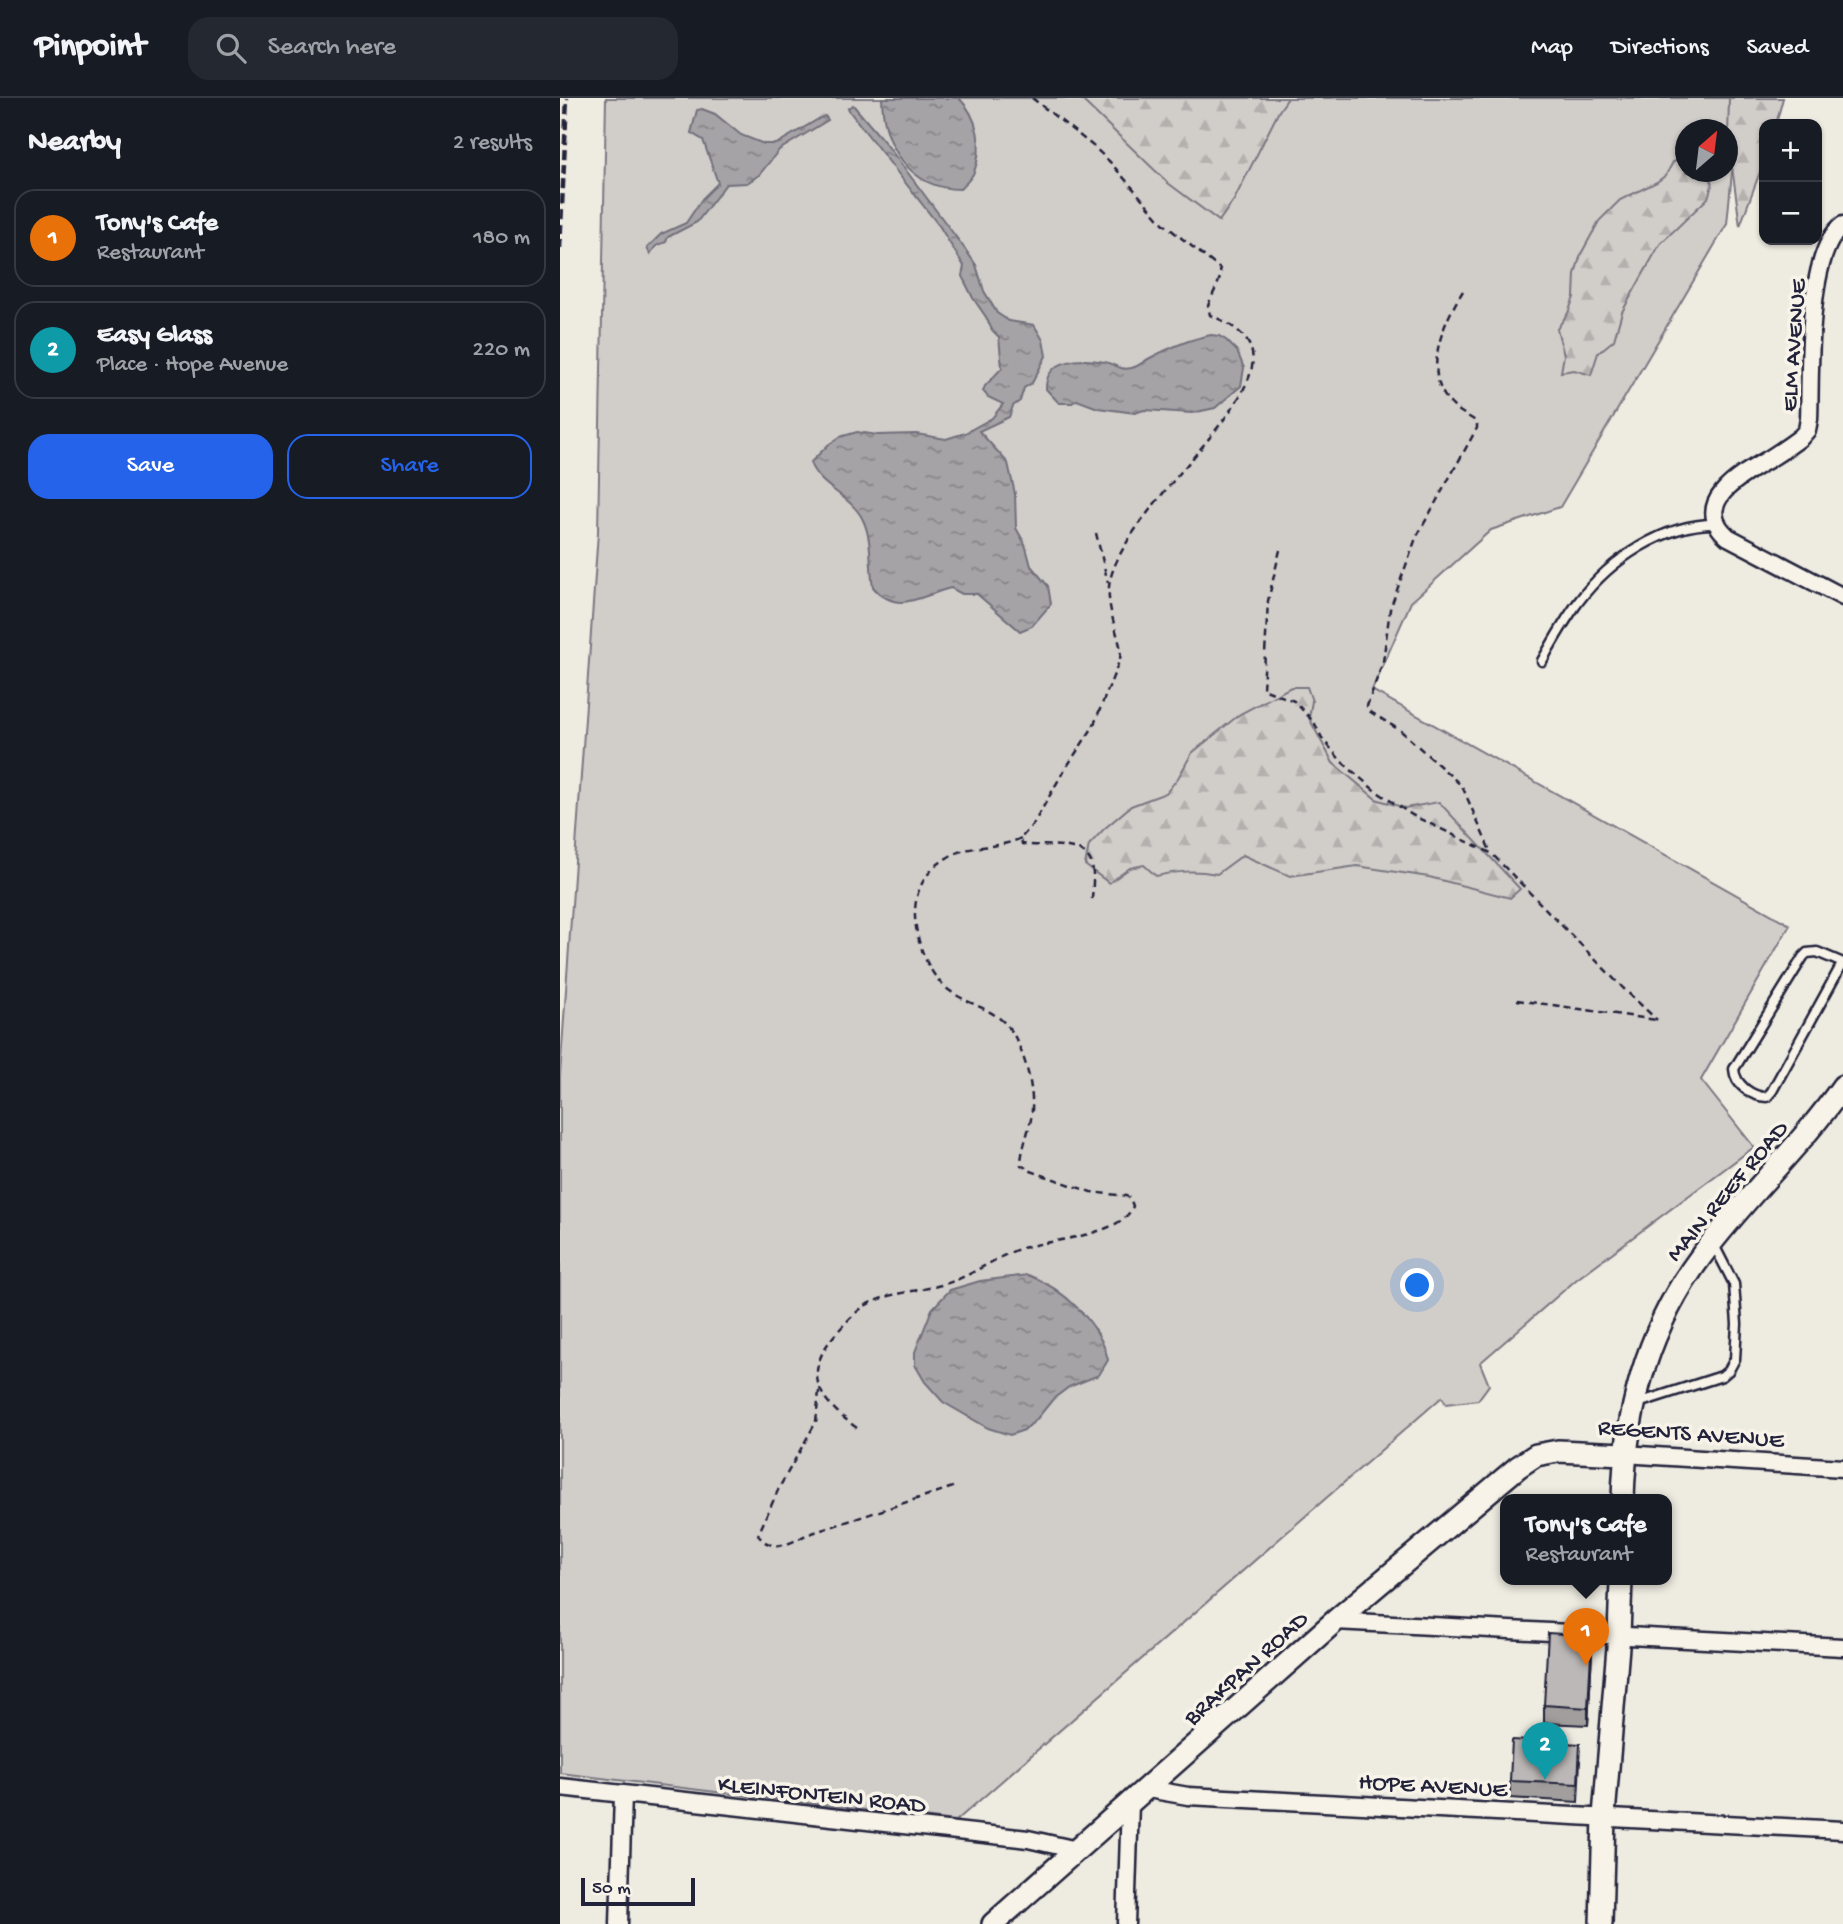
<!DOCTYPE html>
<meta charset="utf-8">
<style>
body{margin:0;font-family:"Gochi Hand",sans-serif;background:#242831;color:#f1f3f6}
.controls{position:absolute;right:21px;top:21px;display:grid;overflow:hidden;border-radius:14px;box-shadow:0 2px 5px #0004}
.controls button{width:63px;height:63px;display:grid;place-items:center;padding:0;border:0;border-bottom:2px solid #363941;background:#171b24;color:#f1f3f6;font:35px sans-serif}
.compass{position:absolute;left:1115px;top:21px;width:63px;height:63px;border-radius:50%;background:#171b24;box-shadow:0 2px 5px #0004;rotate:28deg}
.scale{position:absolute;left:21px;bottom:18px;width:114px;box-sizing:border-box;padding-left:7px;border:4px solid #22223b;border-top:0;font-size:19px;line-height:24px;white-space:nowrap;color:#22223b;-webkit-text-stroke:5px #f7f3e8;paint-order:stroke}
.you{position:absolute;left:858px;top:1188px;width:24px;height:24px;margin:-18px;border:5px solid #fff;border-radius:50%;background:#1a73e8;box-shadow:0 0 0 10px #1a73e833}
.badge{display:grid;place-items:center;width:46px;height:46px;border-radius:50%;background:#2563eb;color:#fff;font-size:23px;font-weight:700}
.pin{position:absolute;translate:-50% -58px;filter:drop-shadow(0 2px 4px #0008)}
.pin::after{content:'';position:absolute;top:37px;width:24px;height:21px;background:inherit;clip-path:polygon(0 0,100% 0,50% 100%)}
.popup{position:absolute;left:940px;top:1396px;width:172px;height:91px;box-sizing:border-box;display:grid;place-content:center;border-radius:14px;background:#171b24;filter:drop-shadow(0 2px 5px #0005);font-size:23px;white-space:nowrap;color:#9ea1a6}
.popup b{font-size:26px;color:#f1f3f6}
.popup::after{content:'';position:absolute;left:50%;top:100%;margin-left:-14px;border:14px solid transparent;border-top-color:#171b24}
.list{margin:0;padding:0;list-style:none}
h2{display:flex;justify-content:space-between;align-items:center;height:91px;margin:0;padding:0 28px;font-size:30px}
h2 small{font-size:23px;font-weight:400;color:#9ea1a6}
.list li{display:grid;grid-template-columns:46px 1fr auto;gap:21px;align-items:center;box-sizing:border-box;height:98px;margin:0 14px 14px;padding:0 14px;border:2px solid #363941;border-radius:21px}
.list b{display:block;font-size:26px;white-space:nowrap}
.list p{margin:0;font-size:23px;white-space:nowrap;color:#9ea1a6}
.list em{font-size:23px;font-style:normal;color:#9ea1a6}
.actions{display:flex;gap:14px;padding:21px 28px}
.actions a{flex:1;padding:16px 0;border:2px solid #2563eb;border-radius:21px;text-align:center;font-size:24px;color:#2563eb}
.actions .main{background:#2563eb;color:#fff}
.icon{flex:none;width:38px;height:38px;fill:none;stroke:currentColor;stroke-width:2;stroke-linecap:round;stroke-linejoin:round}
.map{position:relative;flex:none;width:1283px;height:1826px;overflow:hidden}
header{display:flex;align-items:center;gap:42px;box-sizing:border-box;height:98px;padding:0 35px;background:#171b24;border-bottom:2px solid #363941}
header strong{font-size:33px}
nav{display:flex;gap:38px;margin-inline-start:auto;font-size:24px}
.search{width:490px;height:63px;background:#242831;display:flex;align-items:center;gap:18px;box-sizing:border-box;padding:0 24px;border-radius:21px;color:#9ea1a6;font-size:26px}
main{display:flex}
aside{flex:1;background:#171b24}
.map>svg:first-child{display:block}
.grass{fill:#d1cdc9;stroke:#7a7882;stroke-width:2;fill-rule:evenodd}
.forest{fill:url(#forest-firs);stroke:#7a7882;stroke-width:2}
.water{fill:url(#water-ripples);stroke:#716f7b;stroke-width:2}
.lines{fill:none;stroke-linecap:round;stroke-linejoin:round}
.lane-casing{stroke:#22223b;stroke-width:13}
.street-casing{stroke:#22223b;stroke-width:21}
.secondary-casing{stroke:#22223b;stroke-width:26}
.path{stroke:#22223b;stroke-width:2.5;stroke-dasharray:7 5;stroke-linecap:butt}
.lane{stroke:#f7f3e8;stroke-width:8}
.street{stroke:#f7f3e8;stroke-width:16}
.secondary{stroke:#f7f3e8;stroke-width:21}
.rail{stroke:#22223b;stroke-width:4.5;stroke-dasharray:10 5;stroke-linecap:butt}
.wall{fill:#a19e9d;stroke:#22223b;stroke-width:2}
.shaded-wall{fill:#838180;stroke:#22223b;stroke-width:2}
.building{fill:#bbb8b7;stroke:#22223b;stroke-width:2}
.labels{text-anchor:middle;stroke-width:7;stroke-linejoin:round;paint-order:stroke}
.street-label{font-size:24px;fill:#22223b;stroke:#f7f3e8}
</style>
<header>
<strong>Pinpoint</strong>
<div class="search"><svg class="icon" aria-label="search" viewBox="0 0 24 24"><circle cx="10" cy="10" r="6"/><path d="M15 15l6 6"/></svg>Search here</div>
<nav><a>Map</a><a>Directions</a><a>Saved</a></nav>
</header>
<main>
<aside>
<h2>Nearby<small>2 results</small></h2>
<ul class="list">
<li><span class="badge" style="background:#e8710a">1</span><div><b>Tony's Cafe</b><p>Restaurant</p></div><em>180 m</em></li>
<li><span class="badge" style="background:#0f9aa8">2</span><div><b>Easy Glass</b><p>Place · Hope Avenue</p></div><em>220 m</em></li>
</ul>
<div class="actions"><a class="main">Save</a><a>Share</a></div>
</aside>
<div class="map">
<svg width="1283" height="1826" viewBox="0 0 1283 1826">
<defs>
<pattern id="forest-firs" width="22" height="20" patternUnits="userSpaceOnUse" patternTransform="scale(1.75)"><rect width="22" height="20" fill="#d1cdc9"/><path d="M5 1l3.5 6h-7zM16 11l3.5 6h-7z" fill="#b3b0ae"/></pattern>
<pattern id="water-ripples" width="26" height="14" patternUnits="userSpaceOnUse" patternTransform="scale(1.75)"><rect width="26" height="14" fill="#a6a3a6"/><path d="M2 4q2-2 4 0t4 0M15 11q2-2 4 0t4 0" fill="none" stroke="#878488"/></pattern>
</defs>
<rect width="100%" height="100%" fill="#eeebe1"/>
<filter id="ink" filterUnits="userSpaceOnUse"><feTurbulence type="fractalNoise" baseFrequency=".0143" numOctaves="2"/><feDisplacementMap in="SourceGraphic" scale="14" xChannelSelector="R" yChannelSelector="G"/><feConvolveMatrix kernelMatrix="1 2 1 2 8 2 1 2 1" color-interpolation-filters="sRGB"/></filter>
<g filter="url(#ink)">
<!-- grass -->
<path class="grass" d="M 46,0 L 1182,0 L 1178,11 L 1167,126 L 1000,409 L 931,432 L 851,504 L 812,592 L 1230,827 L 1141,982 L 1194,1049 L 1017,1181 L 920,1265 L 929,1287 L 918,1302 L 886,1306 L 882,1299 L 396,1723 L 0,1675 L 0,978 L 38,434 ZM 1126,32 L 1168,32 L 1168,74 L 1126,74 Z"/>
<!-- forest -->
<g class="forest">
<path d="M 520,0 L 728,0 L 719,13 L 674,102 L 659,123 L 608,85 Z"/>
<path d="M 1169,0 L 1223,0 L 1216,26 L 1204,26 L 1204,63 L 1180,128 L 1168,39 Z"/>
<path d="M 1125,60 L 1126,74 L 1149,74 L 1152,87 L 1148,100 L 1100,146 L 1062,214 L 1054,242 L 1038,255 L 1031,277 L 1014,272 L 1001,274 L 1004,257 L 997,231 L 1008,215 L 1014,199 L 1015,176 L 1021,156 L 1039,123 L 1060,102 L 1097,84 L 1106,77 L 1113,64 Z"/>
<path d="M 731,589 L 747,589 L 752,603 L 749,620 L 773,665 L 816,701 L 845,710 L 879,704 L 960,791 L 950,800 L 869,779 L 797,768 L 730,778 L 683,757 L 657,776 C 635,772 618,773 596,778 L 584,767 L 570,770 L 549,785 L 525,767 L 529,747 L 544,731 L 571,708 L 606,695 L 618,680 L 632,655 L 680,616 Z"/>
</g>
<!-- water -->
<g class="water">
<path d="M 322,0 L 399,0 C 418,19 424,48 414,74 C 412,80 405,86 400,91 C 349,91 323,46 322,0 Z"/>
<path d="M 293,7 L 327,47 L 405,151 L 416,167 L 424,193 L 437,215 L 449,223 L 474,227 L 483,242 L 486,258 L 472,285 L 464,290 L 460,303 L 453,308 L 449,319 L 419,333 L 448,365 L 455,396 L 456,430 L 465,446 L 471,468 L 488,488 L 491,506 L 472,528 L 460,533 L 417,496 L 402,496 L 391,490 C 361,497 338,518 313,489 C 309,467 313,443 303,422 C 292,398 260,390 250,365 L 268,347 L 280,339 L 297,334 L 318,337 L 356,336 L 386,341 L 405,335 L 432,320 L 443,306 L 428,299 L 423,293 L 425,288 L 442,270 L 439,239 L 432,232 L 426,219 L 413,200 L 402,178 L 404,168 L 389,144 L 380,129 L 290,14 L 288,10 Z"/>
<path d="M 142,11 L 155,16 L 181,37 L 204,46 L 216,46 L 262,19 L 265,18 L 268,22 L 219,52 L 199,77 L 187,85 L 166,86 L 137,124 L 108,139 L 106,144 L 96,148 L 90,156 L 87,150 L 101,136 L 126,125 L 142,101 L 158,85 L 143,42 L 131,35 L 137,12 Z"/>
<path d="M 651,237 L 659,238 L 666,242 L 677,253 L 684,270 L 681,288 L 655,310 L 632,315 L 584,312 L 575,315 L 538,310 L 517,302 L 512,305 L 499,305 L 486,291 C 485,260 522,260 545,264 C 554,266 561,273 571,270 C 578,269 584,263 590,260 C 609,250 630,241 651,237 Z"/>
<path d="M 468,1177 C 502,1190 540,1224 548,1262 L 539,1277 L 509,1289 L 493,1301 L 476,1322 L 464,1332 L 450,1337 L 428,1330 L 383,1304 L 365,1284 L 355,1267 L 355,1254 L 372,1211 L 390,1192 L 420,1183 Z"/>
</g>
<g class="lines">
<!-- lane casing -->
<g class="lane-casing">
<g id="lane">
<path d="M 982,563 C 993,543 1005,522 1019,503 C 1050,462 1104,425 1157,426"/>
<path d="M 1282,866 L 1212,993 L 1207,999 C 1192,999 1175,987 1174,971 L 1243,859 L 1247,855 L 1257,854 L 1283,865"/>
<path d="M 1075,1306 L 1162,1278 L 1169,1272 L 1175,1261 L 1177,1226 L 1174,1186 L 1154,1147"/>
</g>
</g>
<!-- street casing -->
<g class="street-casing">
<g id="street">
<path d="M 1283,127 C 1245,155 1251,276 1249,321 L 1247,332 L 1241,339 C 1231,347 1220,354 1209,361 C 1183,376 1129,405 1168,439 L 1283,499"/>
<path d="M 1064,1356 L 1283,1370"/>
<path d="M 775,1523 L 1283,1549"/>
<path d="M 0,1689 L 468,1741 L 517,1752"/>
<path d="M 588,1691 L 628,1698 L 1283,1732"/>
<path d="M 59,1826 L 63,1696"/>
<path d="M 566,1826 L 570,1705"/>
</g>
</g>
<!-- secondary casing -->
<g class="secondary-casing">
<g id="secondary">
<path d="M 1063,1402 C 1065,1312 1088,1229 1142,1157 C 1186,1098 1241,1048 1283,988"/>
<path d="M 433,1826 L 775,1523 L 958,1369 L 976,1357 L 998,1353 L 1064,1356"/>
<path d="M 1041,1826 L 1044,1718 L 1059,1537 L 1061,1482"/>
</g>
</g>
<!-- path -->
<g class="path">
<path d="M 472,0 L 533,48 L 550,64 L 604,126 L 660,171 C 662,184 652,195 648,208 L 650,217 C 667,224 688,235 692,255 C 704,309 556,419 549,489 C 547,509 557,533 561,552 L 560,561 L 533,629 L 502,676 L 474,725 L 461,740 L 462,746 C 481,750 521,741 531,764 C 535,776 532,793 532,805"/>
<path d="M 903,193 C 884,223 861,273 890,305 C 897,313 907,317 917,324 L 917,330 L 856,440 L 830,511 L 823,564 L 807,608 L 809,613 L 841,633 L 902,688 L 931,755"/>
<path d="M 536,435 L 548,485"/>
<path d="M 720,452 L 708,503 L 703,591 L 734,603 L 754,624 L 762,640 L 782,664 L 813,691 L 852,717 L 931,755 L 1063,890 L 1097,922"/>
<path d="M 957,902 L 1097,922"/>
<path d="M 259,1293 L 256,1324 L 219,1390 L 198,1437 C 211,1455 230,1446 246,1437 L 393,1389"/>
<path d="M 297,1330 C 256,1300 240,1274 280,1231 C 289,1221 299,1210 312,1204 C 335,1194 361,1193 385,1186 C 412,1178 435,1159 462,1150 C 488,1142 563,1138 573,1108 L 570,1100 L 566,1098 L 531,1094 L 471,1073 L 461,1067 C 461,1052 468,1036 471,1021 C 475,997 468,969 459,948 C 444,909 414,912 386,890 C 374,880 366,864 361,850 C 349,813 353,779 390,758 C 414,745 437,752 461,740"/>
</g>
<!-- lane -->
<use href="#lane" class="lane"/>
<!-- street -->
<use href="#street" class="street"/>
<!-- secondary -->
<use href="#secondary" class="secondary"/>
<!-- rail -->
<path class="rail" d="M 0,151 L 7,0"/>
</g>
<!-- wall -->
<g class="wall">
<path d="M 1032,1555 L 1028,1627 L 984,1625 L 984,1607 Z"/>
<path d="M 1020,1663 L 1018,1704 L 950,1700 L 950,1683 Z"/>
</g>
<!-- shaded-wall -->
<path class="shaded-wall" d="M 1032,1538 L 1032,1555 L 1028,1627 L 1028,1610 Z"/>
<!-- building -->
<g class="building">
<path d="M 988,1535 L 1032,1538 L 1028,1610 L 984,1607 Z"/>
<path d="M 952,1642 L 1020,1646 L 1018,1686 L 950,1683 Z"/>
</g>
</g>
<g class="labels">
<!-- street labels -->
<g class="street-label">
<text transform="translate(1232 247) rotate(-86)" y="8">ELM AVENUE</text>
<text transform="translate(1166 1092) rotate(-50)" y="8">MAIN REEF ROAD</text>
<text transform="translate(1131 1334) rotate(4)" y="8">REGENTS AVENUE</text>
<text transform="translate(685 1569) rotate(-42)" y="8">BRAKPAN ROAD</text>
<text transform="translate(873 1686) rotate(3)" y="8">HOPE AVENUE</text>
<text transform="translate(262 1695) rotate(6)" y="8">KLEINFONTEIN ROAD</text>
</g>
</g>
</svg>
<div class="controls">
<button>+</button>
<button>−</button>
</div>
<svg class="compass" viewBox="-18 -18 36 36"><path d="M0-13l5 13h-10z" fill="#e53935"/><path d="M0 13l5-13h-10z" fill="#9ea1a6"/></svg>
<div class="scale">50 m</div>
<div class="you"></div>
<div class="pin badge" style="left:1026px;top:1568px;background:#e8710a">1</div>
<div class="popup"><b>Tony's Cafe</b>Restaurant</div>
<div class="pin badge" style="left:985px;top:1682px;background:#0f9aa8">2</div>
</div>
</main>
